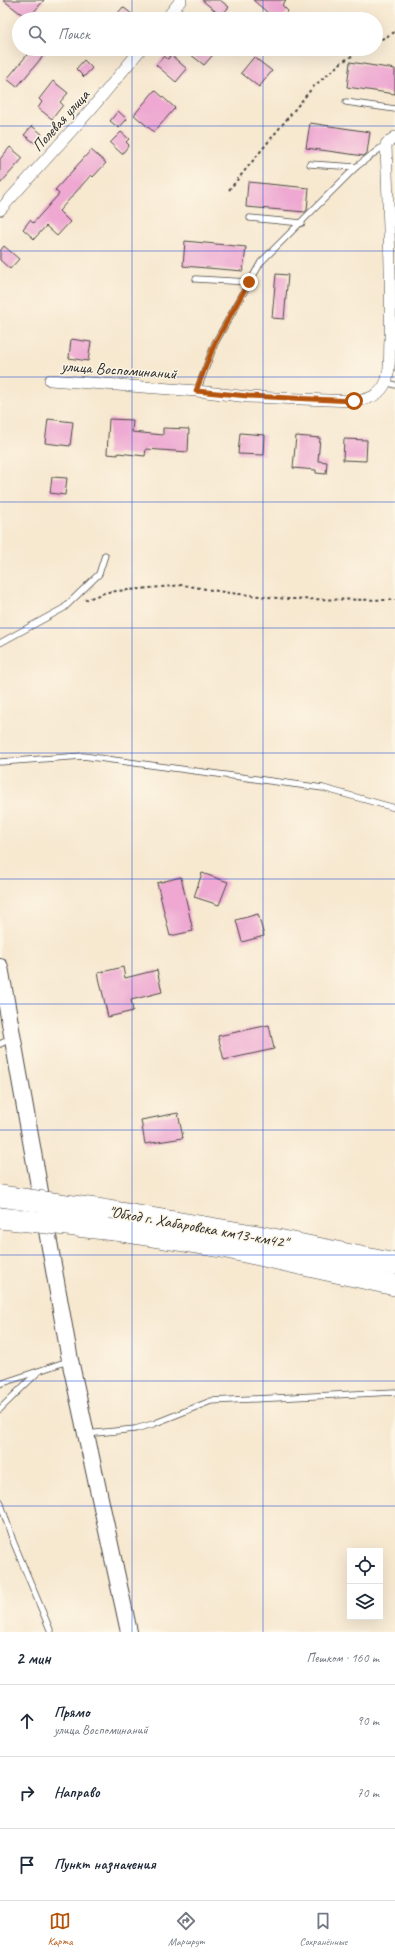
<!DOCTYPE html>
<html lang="ru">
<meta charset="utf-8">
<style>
body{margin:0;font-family:Caveat,sans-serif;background:#f2f2f3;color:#1f2937}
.controls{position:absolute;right:12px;bottom:12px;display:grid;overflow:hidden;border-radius:0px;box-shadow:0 4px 16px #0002}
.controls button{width:36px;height:36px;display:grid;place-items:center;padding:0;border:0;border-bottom:1px solid #e0e1e3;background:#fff;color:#1f2937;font:20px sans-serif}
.stop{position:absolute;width:12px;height:12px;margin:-9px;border:3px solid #b45309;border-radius:50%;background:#fff}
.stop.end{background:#b45309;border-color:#fff;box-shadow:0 1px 4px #0008}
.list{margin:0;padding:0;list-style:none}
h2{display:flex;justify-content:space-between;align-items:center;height:52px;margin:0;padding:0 16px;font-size:17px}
h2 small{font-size:13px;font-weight:400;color:#747a83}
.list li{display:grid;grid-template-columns:26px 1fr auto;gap:12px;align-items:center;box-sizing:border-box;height:72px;padding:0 16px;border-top:1px solid #e0e1e3}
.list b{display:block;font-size:15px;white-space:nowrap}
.list p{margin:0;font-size:13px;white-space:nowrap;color:#747a83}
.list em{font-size:13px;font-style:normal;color:#747a83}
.icon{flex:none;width:22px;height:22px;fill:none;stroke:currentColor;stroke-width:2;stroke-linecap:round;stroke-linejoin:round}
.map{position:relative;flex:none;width:395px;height:1632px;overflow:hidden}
.search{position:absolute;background:#fff;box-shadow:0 4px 16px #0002;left:12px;right:12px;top:12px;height:44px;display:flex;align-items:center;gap:10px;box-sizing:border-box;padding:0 14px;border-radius:22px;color:#747a83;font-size:15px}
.sheet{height:268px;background:#fff}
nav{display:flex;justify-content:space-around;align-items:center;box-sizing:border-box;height:56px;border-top:1px solid #e0e1e3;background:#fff;font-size:11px;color:#747a83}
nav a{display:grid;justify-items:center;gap:2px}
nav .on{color:#b45309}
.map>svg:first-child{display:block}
.building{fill:#eea8d2}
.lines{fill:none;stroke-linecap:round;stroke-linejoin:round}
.lane-casing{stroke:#4a4744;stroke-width:7}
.street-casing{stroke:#4a4744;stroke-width:12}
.secondary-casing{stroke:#4a4744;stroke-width:18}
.highway-casing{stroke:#4a4744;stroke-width:22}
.path{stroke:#4a4744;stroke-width:2;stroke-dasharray:3 3;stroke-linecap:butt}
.lane{stroke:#fff;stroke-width:5.5}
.street{stroke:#fff;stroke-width:11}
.secondary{stroke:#fff;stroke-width:16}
.highway{stroke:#fff;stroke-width:21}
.highway-bridge-casing{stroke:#4a4744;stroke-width:22;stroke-linecap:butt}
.highway-bridge{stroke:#fff;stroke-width:21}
.route{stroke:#b45309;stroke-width:5}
.grid{fill:none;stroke:#1d4ed8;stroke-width:1;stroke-opacity:0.55}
.labels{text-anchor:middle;stroke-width:3;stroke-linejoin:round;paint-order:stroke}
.street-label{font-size:16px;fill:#2b2b2b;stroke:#fcf5e5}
</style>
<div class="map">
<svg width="395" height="1632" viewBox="0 0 395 1632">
<rect width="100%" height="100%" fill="#fcf5e5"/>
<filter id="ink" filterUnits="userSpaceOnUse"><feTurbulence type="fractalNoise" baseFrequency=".025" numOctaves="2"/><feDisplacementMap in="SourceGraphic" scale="8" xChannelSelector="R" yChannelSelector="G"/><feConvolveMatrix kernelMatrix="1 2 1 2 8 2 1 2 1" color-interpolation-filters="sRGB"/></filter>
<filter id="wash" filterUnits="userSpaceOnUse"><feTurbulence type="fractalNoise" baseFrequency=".012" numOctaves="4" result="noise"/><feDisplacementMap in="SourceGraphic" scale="16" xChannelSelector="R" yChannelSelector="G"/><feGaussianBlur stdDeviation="0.9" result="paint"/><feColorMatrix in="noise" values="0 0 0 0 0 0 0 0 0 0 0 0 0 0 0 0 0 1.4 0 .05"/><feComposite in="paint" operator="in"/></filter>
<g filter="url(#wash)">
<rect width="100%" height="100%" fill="#f7e8d0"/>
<g id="blocks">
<!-- building -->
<g class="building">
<path d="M 3,0 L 44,0 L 28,19 Z"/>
<path d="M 202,0 L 220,0 L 229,7 L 221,16 Z"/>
<path d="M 253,0 L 286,0 L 282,5 L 288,11 L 282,19 L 275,19 Z"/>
<path d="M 123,7 L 138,19 L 113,19 Z"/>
<path d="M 32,49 L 49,49 L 17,87 L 7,79 Z"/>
<path d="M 195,49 L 218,49 L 204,65 L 190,54 Z"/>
<path d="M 171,55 L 187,69 L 176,82 L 156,65 L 164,56 L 168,59 Z"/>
<path d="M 254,57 L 272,71 L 259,87 L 241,73 Z"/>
<path d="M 84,60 L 92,68 L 84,77 L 76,69 Z"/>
<path d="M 350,62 L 395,69 L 395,94 L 347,87 Z"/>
<path d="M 53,81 L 68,93 L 60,102 L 63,105 L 52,119 L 38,108 L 42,102 L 39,99 Z"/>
<path d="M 155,90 L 175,108 L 154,132 L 134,115 Z"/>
<path d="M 118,111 L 127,119 L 119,128 L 110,121 Z"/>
<path d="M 310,123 L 370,132 L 367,153 L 364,156 L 306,148 Z"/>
<path d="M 32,126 L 42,134 L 35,143 L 24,135 Z"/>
<path d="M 121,132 L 129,139 L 126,142 L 129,145 L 122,154 L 110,143 Z"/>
<path d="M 10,147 L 23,158 L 0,184 L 0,159 Z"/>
<path d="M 91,150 L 106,163 L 93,177 L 91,175 L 59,211 L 70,222 L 57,236 L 46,226 L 34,239 L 23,229 L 30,220 L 33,223 L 59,194 L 55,190 Z"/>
<path d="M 248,182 L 309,188 L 307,210 L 305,212 L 246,207 Z"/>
<path d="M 185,241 L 246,247 L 243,271 L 183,266 Z"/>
<path d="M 4,246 L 19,259 L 10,269 L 0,260 L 0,251 Z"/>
<path d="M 276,274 L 288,275 L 284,319 L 272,318 Z"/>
<path d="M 71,339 L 91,342 L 88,361 L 69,358 Z"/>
<path d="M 48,419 L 73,422 L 70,446 L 45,443 Z"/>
<path d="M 109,419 L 133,420 L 132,432 L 163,435 L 163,428 L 189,429 L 188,452 L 146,449 L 145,456 L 118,453 L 118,455 L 107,454 Z"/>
<path d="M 240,433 L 265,435 L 264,455 L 238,454 Z"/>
<path d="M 296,436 L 320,438 L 318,461 L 327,462 L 326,474 L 316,473 L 316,470 L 293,468 Z"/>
<path d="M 344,439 L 367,440 L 366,461 L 343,460 Z"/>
<path d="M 52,477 L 67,478 L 65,495 L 50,493 Z"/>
<path d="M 202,873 L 228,882 L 219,905 L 194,897 Z"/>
<path d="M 181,877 L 193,931 L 170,936 L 157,883 Z"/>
<path d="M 258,914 L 264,936 L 242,942 L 236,920 Z"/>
<path d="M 123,967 L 125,978 L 157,970 L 162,992 L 131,1000 L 133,1011 L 108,1017 L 98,973 Z"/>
<path d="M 269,1025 L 274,1049 L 224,1060 L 218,1036 Z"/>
<path d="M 178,1113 L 183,1138 L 145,1144 L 141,1120 Z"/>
</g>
</g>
</g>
<g filter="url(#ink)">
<use href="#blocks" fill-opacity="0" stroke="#4a4744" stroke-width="1"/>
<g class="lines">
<!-- lane casing -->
<g class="lane-casing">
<g id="lane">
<path d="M 346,102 L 395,109"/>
<path d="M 310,164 L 356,167"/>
<path d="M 250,218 L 302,223"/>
<path d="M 196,279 L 249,282"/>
<path d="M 386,382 L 395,385"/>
<path d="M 197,391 L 215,343 L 261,262 L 356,167 L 386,144"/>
<path d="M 0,643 L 64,608 L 99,574 L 105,555"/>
<path d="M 0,762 L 83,756 L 323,788 L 395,808"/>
<path d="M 0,1044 L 12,1038"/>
<path d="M 0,1384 L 68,1361"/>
<path d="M 0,1409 L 37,1373"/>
<path d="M 86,1434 L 135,1429 L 153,1424 L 211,1401 L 395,1392"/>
<path d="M 0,1501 L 13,1541 L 51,1632"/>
</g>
</g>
<!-- street casing -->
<g class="street-casing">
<g id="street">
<path d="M 166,19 L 181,0"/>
<path d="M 0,210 L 92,108 L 141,49"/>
<path d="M 50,380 L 197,391 L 248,397 L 354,401 C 368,400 380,396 386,382 C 391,370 389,353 390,340 C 392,275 388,209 386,144 L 395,137"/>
</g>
</g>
<!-- secondary casing -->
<g class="secondary-casing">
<path id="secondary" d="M 0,967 L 70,1360 L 129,1632"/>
</g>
<!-- highway casing -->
<g class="highway-casing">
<g id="highway">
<path d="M 103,1210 L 259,1236 L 395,1264"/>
<path d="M 114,1230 L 227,1248 L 395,1285"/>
</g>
</g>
<!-- path -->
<g class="path">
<path d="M 376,42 L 395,32"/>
<path d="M 229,190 L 313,87 L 342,62 L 363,49"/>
<path d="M 85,600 L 107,592 L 183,585 L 230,593 L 287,599 L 395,600"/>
</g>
<!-- lane -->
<use href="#lane" class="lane"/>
<!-- street -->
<use href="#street" class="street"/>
<!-- secondary -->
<use href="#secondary" class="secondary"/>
<!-- highway -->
<use href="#highway" class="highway"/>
<!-- highway-bridge casing -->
<g class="highway-bridge-casing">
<g id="highway-bridge">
<path d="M 0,1196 L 103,1210"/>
<path d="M 0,1218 L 114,1230"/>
</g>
</g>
<!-- highway-bridge -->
<use href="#highway-bridge" class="highway-bridge"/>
</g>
</g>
<g class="lines" filter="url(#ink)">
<!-- route -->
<path class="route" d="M 249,282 L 215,343 L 196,391 L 248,396 L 354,401"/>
</g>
<!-- grid -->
<path class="grid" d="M 132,0 L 132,19M 263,0 L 263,19M 132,49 L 132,1632M 263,49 L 263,1632M 0,126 L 395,126M 0,251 L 395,251M 0,377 L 395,377M 0,502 L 395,502M 0,628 L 395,628M 0,753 L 395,753M 0,879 L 395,879M 0,1004 L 395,1004M 0,1130 L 395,1130M 0,1255 L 395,1255M 0,1381 L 395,1381M 0,1506 L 395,1506"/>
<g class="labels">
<!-- street labels -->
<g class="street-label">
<text transform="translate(60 120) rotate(-48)" y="6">Полевая улица</text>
<text transform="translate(119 369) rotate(4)" y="6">улица Воспоминаний</text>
<text transform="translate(198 1226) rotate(10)" y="6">"Обход г. Хабаровска км13-км42"</text>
</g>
</g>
</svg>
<div class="controls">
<button><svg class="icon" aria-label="locate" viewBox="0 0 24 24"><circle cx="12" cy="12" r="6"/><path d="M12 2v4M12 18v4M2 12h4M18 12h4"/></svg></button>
<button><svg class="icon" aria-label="layers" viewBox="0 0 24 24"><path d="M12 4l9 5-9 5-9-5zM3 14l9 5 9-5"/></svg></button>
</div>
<div class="stop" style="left:354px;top:401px"></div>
<div class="stop end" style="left:249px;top:282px"></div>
<div class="search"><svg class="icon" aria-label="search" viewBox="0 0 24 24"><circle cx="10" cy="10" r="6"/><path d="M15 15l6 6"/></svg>Поиск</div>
</div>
<section class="sheet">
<h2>2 мин<small>Пешком · 160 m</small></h2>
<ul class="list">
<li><svg class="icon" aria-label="ahead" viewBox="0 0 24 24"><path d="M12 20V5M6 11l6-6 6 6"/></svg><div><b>Прямо</b><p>улица Воспоминаний</p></div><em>90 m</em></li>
<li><svg class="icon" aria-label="right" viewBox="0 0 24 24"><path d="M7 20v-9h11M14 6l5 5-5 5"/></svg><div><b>Направо</b></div><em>70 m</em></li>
<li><svg class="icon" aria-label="arrive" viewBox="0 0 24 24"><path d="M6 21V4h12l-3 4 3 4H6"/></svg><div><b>Пункт назначения</b></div></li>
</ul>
</section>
<nav>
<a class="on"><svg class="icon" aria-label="map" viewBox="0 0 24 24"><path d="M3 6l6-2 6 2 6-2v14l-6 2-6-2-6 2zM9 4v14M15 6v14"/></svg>Карта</a>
<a><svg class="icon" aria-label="directions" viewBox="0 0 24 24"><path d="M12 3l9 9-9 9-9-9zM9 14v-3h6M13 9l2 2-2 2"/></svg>Маршрут</a>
<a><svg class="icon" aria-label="saved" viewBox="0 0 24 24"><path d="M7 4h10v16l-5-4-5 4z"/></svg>Сохранённые</a>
</nav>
